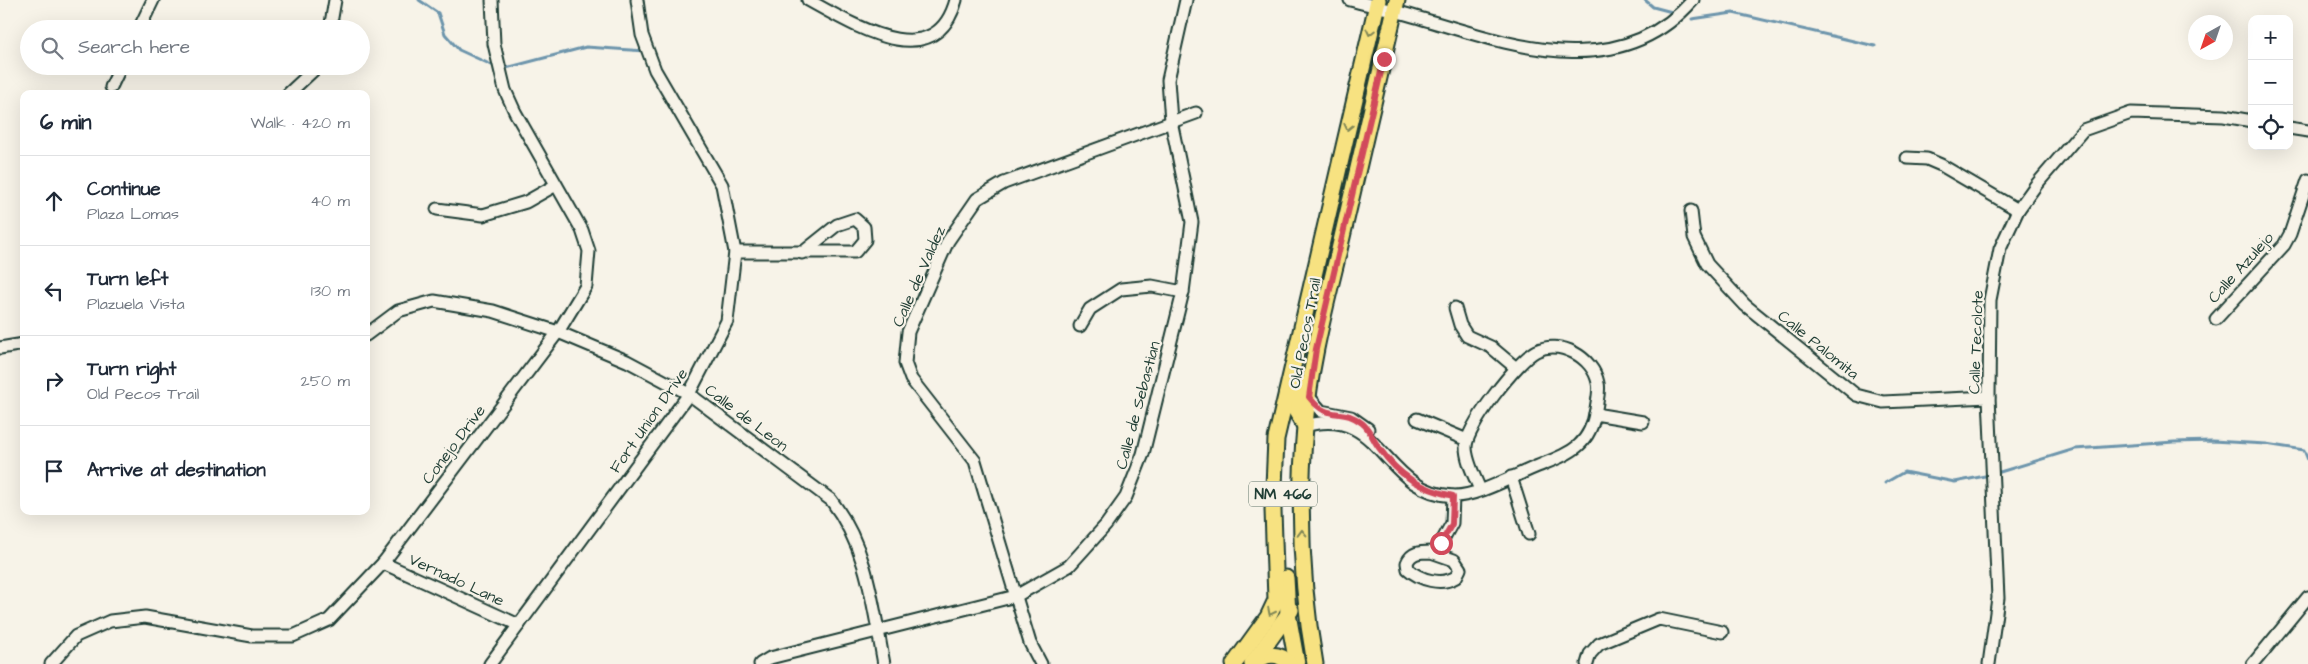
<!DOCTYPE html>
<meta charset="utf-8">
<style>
body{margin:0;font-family:"Architects Daughter",sans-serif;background:#f2f2f3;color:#1f2937}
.controls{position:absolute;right:15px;top:15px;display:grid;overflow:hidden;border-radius:10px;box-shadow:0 5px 20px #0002}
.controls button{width:45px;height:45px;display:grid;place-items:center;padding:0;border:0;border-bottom:1px solid #e0e1e3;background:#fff;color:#1f2937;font:25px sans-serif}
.compass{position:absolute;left:2188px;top:15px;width:45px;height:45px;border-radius:50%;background:#fff;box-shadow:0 5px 20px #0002;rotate:220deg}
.stop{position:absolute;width:15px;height:15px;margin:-11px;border:4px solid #d1495b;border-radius:50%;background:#fff}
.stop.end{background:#d1495b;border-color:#fff;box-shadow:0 1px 5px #0008}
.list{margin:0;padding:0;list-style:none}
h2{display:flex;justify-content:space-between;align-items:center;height:65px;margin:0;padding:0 20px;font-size:21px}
h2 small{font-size:16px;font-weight:400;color:#747a83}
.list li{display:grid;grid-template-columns:32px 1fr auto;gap:15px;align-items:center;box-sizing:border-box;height:90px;padding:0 20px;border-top:1px solid #e0e1e3}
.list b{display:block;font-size:19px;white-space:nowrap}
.list p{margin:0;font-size:16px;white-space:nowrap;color:#747a83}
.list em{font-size:16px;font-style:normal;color:#747a83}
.icon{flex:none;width:28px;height:28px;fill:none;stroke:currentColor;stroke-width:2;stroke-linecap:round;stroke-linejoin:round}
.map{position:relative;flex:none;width:2308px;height:664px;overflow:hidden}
.search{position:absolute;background:#fff;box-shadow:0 5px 20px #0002;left:20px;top:20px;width:350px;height:55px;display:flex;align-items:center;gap:12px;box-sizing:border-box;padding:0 18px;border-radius:28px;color:#747a83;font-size:19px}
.panel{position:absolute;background:#fff;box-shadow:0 5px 20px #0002;left:20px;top:90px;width:350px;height:425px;border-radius:10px}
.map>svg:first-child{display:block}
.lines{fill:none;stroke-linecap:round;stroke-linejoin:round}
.stream{stroke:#6d95ac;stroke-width:3}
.minor-casing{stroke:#1f3d34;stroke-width:15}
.major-casing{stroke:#1f3d34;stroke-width:19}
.minor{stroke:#f7f3e8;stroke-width:11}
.major{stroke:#f7e281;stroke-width:15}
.oneway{stroke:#808757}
.route{stroke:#d1495b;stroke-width:6}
.labels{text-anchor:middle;stroke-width:4.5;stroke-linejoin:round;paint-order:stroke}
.shield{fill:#f7f3e8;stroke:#60746a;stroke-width:1}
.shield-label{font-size:15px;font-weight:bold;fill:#1f3d34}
.street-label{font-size:16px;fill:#1f3d34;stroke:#f7f3e8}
</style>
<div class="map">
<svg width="2308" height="664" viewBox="0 0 2308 664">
<rect width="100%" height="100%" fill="#f7f3e8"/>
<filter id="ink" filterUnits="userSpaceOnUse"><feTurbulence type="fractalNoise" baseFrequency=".02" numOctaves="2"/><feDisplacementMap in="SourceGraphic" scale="10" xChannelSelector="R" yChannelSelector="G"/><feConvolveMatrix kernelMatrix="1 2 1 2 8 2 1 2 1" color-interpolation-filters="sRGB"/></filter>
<g filter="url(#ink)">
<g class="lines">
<!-- stream -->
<g class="stream">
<path d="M 419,0 L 438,13 L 445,34 L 459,50 L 496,67"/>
<path d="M 1645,0 L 1653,7 L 1672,12"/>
<path d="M 1692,19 L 1733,13 L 1875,46"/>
<path d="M 502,69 L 586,47 L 645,51"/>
<path d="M 2000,472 L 2075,449 L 2174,442 L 2212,441 L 2266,444 L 2304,450 L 2308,460"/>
<path d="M 1885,483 L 1904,472 L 1955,482 L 1985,476"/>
</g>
<!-- minor casing -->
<g class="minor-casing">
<g id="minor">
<path d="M 808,0 C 852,24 935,77 956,0"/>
<path d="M 1350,0 C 1365,4 1380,7 1395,11 C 1492,37 1612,93 1693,0"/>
<path d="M 139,29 L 153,0"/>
<path d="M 330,29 L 335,0"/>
<path d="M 111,87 L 121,66"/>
<path d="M 288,94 L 318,66"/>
<path d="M 2289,128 L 2308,131"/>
<path d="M 1907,158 L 1927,159 L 1941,165 L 2018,210"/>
<path d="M 437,209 L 483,215 L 526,202 L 556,185"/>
<path d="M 1691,211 L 1694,237 L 1707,264 L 1745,305 L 1856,395 L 1883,402 L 1989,397"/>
<path d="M 735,252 L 855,252 L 865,240 L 864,227 L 855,219 L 837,225 L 802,253"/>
<path d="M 1455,308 L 1460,325 L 1467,336 L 1491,347 L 1516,368"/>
<path d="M 2216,319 L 2284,245 L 2290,234 L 2308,180"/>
<path d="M 1080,326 L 1090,309 L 1121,289 L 1152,286 L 1183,292"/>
<path d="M 366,335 L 398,311 L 434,301 L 493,311 L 558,332 L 627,361 L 689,394 L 831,500 C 868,548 873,606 884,664"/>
<path d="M 0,348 L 24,344"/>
<path d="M 1309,397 L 1321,411 L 1351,417 L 1368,429"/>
<path d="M 1595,414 L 1643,422"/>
<path d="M 1417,419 L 1467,440"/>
<path d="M 1305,426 C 1383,404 1381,492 1453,496 C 1477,497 1515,475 1538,466 C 1570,453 1590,447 1596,409 C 1597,401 1600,391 1598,383 C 1593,357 1560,339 1536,351 C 1518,360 1466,427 1466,447 C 1466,461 1475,477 1480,490"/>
<path d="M 1511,477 L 1529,534"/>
<path d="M 1431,552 L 1454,560 L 1460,569 L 1456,577 C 1441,586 1420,580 1408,569 L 1407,563 C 1411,552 1420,552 1431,552 Z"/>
<path d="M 1439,554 L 1441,543 L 1452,523 L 1453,496"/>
<path d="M 383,563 L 519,625"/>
<path d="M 51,664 L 76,636 L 110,621 L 145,617 L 252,636 L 293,636 L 329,620 L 383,563 L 558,332 L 586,286 L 589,251 L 582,230 L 515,112 L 505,90 L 494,44 L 492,0"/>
<path d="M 490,664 L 689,394 L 727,321 L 735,252 L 722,185 L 655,70 L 642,35 L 637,0"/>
<path d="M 760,664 L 770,658 L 1016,596 L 1069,566 L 1106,525 L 1126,497 L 1143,454 L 1183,292 L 1192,222 L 1171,121 L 1168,80 L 1186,0"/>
<path d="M 1041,664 L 1030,643 L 975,461 L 911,379 L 905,363 L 908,332 L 948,241 L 977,199 L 1004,183 L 1196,113"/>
<path d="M 1587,664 L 1590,654 L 1599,644 L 1659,619 L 1722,632"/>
<path d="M 1989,664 L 1998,598 L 1989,397 L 1990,300 L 2000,249 L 2018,210 L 2036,185 L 2083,130 L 2131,113 L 2224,116 L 2252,121"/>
<path d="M 2253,664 L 2308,597"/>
</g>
</g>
<!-- major casing -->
<g class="major-casing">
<g id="major">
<path d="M 1299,383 L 1296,411 L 1305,426"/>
<path d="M 1286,578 L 1288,614 L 1297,664"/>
<path d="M 1255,663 C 1265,653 1280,652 1289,664"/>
<path d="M 1234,664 L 1268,617 L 1276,600 L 1273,510 L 1276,439 L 1378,0"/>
<path d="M 1252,664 L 1291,610"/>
<path d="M 1315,664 C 1301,586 1298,506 1305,427 C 1309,367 1325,308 1339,250 C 1358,166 1378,83 1397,0"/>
</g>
</g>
<!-- minor -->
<use href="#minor" class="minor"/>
<!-- major -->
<use href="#major" class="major"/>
</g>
<!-- one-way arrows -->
<defs><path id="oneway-chevron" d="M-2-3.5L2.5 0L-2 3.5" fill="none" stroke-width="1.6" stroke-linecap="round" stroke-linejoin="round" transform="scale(1.25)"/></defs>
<g class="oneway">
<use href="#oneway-chevron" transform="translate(1370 32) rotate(103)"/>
<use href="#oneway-chevron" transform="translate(1348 127) rotate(103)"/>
<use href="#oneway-chevron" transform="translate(1302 533) rotate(-91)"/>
<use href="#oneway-chevron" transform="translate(1271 612) rotate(117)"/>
</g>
</g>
<g class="lines" filter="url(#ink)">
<!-- route -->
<path class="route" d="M 1384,59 L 1316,349 L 1309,397 C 1329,423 1341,406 1362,423 C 1371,430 1373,441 1380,449 C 1399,476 1421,489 1453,496 L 1452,524 L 1441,543"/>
</g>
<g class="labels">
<!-- shield labels -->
<rect class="shield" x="1249" y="481.5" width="68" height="25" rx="4"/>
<g class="shield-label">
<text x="1283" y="499">NM 466</text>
</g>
<!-- street labels -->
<g class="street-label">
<text transform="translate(2240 267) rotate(-48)" y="6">Calle Azulejo</text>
<text transform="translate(918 276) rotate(-66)" y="6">Calle de Valdez</text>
<text transform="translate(1304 333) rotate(-79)" y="6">Old Pecos Trail</text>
<text transform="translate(1975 342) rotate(-88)" y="6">Calle Tecolote</text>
<text transform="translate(1819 344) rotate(39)" y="6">Calle Palomita</text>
<text transform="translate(1137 405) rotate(-75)" y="6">Calle de Sebastian</text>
<text transform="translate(747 417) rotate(37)" y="6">Calle de Leon</text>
<text transform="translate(648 420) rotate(-55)" y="6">Fort Union Drive</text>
<text transform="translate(453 444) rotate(-53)" y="6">Conejo Drive</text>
<text transform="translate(457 579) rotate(25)" y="6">Vernado Lane</text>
</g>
</g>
</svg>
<div class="controls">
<button>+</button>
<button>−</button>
<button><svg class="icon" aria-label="locate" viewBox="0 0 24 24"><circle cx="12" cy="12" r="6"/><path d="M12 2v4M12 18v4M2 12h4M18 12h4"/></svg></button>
</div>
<svg class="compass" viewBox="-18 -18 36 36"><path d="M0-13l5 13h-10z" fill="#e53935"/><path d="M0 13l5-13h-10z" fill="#747a83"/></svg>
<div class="stop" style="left:1441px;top:543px"></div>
<div class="stop end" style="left:1384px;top:59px"></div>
<div class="search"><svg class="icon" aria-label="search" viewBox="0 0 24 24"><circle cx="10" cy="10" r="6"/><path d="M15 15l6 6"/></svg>Search here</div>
<section class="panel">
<h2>6 min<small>Walk · 420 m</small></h2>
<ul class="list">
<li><svg class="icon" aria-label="ahead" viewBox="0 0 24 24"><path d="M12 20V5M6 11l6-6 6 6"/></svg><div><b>Continue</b><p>Plaza Lomas</p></div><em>40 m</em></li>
<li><svg class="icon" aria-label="left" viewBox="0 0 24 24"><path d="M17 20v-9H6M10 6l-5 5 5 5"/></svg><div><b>Turn left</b><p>Plazuela Vista</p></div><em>130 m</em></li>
<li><svg class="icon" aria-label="right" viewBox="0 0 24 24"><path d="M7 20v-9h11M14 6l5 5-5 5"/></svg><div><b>Turn right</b><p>Old Pecos Trail</p></div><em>250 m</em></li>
<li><svg class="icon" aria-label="arrive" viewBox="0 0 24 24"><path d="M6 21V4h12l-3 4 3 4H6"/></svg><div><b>Arrive at destination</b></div></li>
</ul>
</section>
</div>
